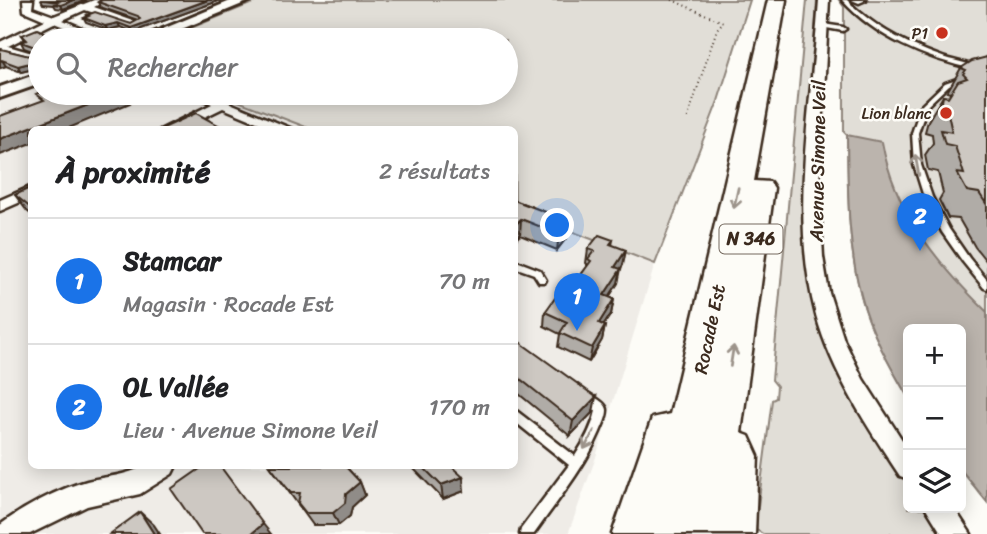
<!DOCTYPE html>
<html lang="fr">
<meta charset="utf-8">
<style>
body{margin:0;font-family:Sriracha,sans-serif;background:#f2f2f2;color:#202124}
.controls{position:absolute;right:21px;bottom:21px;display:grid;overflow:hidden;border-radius:10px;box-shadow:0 4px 18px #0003}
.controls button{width:63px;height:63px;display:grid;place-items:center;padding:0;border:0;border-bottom:2px solid #e0e0e0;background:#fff;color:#202124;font:35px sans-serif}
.you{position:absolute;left:558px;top:226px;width:24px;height:24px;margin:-18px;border:5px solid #fff;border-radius:50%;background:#1a73e8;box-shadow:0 0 0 10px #1a73e833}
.badge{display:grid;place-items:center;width:46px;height:46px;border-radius:50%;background:#1a73e8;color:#fff;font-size:23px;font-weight:700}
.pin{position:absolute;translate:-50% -58px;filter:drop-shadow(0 2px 4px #0008)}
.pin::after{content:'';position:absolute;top:37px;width:24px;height:21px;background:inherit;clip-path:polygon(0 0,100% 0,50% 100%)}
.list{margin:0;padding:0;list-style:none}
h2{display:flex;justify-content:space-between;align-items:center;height:91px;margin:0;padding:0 28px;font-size:30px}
h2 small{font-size:23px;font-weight:400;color:#757577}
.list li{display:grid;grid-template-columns:46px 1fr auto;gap:21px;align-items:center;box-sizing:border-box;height:126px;padding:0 28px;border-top:2px solid #e0e0e0}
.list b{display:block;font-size:26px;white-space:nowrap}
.list p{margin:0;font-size:23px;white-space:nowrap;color:#757577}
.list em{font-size:23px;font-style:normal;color:#757577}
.icon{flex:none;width:38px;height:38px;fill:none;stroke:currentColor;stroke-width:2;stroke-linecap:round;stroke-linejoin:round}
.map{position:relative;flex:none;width:987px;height:534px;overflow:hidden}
.search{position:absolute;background:#fff;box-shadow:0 4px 18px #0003;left:28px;top:28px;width:490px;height:77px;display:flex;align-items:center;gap:18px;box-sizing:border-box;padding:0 24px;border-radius:38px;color:#757577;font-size:26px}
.panel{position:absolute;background:#fff;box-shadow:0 4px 18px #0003;left:28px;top:126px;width:490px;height:343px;border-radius:10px}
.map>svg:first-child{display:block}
.built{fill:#efece7}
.green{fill:#e1ded7;stroke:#8e847a;stroke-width:2}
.water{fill:#bbb4ad;stroke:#887d74;stroke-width:2}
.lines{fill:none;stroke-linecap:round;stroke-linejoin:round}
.lane-casing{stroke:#3b2a1e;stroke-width:5}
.street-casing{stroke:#3b2a1e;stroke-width:5}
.secondary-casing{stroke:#3b2a1e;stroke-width:6}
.highway-casing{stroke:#3b2a1e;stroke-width:5}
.path{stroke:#3b2a1e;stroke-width:2;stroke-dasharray:1 3.5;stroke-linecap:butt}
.lane{fill:#fdfcf7;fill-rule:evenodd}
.street{fill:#fdfcf7;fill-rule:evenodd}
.secondary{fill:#fdfcf7;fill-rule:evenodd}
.highway{fill:#fdfcf7;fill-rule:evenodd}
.wall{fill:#b0aca7;stroke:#3b2a1e;stroke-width:2}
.shaded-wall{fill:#908c88;stroke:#3b2a1e;stroke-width:2}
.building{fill:#cdc8c2;stroke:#3b2a1e;stroke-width:2}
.oneway{stroke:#9c938a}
.poi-dot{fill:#c8321e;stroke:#fdfcf7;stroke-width:2.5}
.labels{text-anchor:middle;stroke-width:5;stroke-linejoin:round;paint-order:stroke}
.far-poi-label{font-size:16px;fill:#3b2a1e;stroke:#fdfcf7;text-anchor:end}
.shield{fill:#fdfcf7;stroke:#75695f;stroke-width:2}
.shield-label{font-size:18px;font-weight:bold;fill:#3b2a1e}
.street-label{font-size:19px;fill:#3b2a1e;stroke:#fdfcf7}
</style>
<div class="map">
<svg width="987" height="534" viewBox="0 0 987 534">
<rect width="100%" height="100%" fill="#fdfcf7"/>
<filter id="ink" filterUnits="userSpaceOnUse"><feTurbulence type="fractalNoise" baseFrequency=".0143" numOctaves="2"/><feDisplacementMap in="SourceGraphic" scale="14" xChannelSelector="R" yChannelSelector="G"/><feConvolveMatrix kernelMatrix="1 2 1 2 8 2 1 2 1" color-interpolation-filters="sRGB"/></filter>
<g filter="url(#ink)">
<!-- built -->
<path class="built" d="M 40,85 L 40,93 L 216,93 L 310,129 L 32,130 L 32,466 L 514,466 L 515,209 L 655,264 L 595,460 L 568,534 L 0,534 L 0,99 Z"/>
<!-- green -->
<g class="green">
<path d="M 260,0 L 750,0 L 718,101 L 655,264 L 515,209 L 514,130 L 311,129 L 217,93 L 506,93 L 506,40 L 161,40 Z"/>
<path d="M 807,0 L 817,0 L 804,204 L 807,246 L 878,440 L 908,482 L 908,508 L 926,508 L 945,534 L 763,534 L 755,529 L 772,400 L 776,398 L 777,386 L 772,380 Z"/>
<path d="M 839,0 L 987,0 L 987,502 L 961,470 L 961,329 L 908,329 L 908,397 C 890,365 870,332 861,295 C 847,243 848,188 847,135 L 844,132 L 844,7 Z"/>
</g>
<!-- water -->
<path class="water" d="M 847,135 L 882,142 C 894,211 938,264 987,312 L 987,502 L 961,470 L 961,329 L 908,329 L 908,397 C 889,365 870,331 861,295 C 847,243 848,188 847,135 Z"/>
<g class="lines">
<!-- lane casing -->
<g class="lane-casing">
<g id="lane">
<path d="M 842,0 L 847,0 C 872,26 906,44 940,56 C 952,61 966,62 977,67 L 974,69 C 926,59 875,37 842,0 Z"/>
<path d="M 852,0 L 866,0 L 859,3 Z"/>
<path d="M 823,24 L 843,27 L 846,29 L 843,31 L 821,27 L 820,26 Z"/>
<path d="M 987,68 L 987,72 L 949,85 L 927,106 L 918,133 L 921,165 L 932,197 L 949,229 L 969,258 L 987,280 L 987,289 L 984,288 L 963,262 L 942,232 L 924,197 L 914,165 L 912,133 L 921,106 L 945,83 Z"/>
<path d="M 514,260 L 540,270 L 546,280 L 545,282 L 539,282 L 534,274 L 514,267 Z"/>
<path d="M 587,393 C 593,396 607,403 607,410 C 607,417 603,425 600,432 C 584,469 557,501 534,534 L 520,534 L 521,529 L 569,465 L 514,421 L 514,409 L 575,456 C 584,442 592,428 596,411 L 583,401 L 582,398 L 583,395 Z"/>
</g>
</g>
<!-- street casing -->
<g class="street-casing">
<g id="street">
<path d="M 23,0 L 33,0 L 32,8 L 54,16 L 94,0 L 107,0 L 94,7 L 139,23 L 134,26 L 85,10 L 63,20 L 110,40 L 96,40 L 54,23 L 8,46 L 39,55 L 40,57 L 35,60 L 0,50 L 0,42 L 45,20 L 24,11 Z"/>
<path d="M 819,0 L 829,0 L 819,184 L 823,257 L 829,293 L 844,340 L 863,379 L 908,449 L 908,479 L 900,476 C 867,426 832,373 816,315 C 789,213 812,103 819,0 Z"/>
<path d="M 190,93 L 206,93 L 295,130 L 276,130 L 223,108 L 178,130 L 160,130 L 212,104 Z"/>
<path d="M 32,186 L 32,197 L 0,211 L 0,200 Z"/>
<path d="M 144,466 L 176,466 L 172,474 L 140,494 L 87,506 L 30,534 L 0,534 L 0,525 C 24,507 58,489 87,481 C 106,476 127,476 144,466 Z"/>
<path d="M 926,508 L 954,508 L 971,534 L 942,534 Z"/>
</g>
</g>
<!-- secondary casing -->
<g class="secondary-casing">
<g id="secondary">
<path d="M 233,0 L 252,0 L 155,40 L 136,40 Z"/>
<path d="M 40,73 L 40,84 L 0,98 L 0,87 Z"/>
</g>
</g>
<!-- highway casing -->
<g class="highway-casing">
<path id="highway" d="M 768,0 L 786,0 L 754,181 L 770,182 L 774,188 L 741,433 L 749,436 L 758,456 L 755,534 L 612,534 L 652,418 L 670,414 Z"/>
</g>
<!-- path -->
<path class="path" d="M 672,0 L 723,22 L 717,29 L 687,120"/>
<!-- lane -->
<use href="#lane" class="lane"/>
<!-- street -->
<use href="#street" class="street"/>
<!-- secondary -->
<use href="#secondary" class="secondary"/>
<!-- highway -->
<use href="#highway" class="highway"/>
</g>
<!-- wall -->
<g class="wall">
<path d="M 41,0 L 87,0 L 63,9 L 56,8 L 54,5 L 43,4 Z"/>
<path d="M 102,0 L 221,0 L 133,32 L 120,27 L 108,30 L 86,22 L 84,18 L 87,17 L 87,15 L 131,24 L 138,20 L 100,7 L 98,2 Z"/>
<path d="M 22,35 L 40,40 L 40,67 L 21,72 L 6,66 L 0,68 L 0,49 L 33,57 L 38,53 L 24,48 L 21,42 L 26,41 Z"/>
<path d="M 987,57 L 987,262 L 975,247 L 959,219 L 948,218 L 939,200 L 943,193 L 938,172 L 928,170 L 925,155 L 933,143 L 932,134 L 925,132 L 928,121 L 943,96 L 948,97 L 951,93 L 947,92 L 961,68 Z"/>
<path d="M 32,187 L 32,215 L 27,211 L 15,195 Z"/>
<path d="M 514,200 L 569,221 L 567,237 L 557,250 L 520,235 Z"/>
<path d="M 613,240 L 612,245 L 623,265 L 620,269 L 618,283 L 609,297 L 614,299 L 611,314 L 603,325 L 605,326 L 602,340 L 589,362 L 558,347 L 560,334 L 544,326 L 545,312 L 575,283 L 587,267 L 587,264 L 586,263 L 588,249 Z"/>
<path d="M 514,338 L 593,412 L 570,436 L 514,390 Z"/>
<path d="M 270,466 L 348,466 L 346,467 L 360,482 L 365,495 L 352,507 L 350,516 L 339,525 L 313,525 Z"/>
<path d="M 411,466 L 451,466 L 464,491 L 443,499 Z"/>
</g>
<!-- shaded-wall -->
<g class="shaded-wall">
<path d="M 74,0 L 87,0 L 63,9 L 61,5 Z"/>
<path d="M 208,0 L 221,0 L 133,32 L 131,28 Z"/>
<path d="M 118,23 L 120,27 L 108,30 L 105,26 Z"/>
<path d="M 2,60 L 6,66 L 0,68 L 0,61 Z"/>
<path d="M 40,60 L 40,67 L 38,68 L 21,72 L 18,66 Z"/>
<path d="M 119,93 L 124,93 L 130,103 L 64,130 L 32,130 L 32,143 L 0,155 L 0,139 Z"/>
<path d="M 521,219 L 520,235 L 514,241 L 514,226 Z"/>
<path d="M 569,221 L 567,237 L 557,250 L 559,234 Z"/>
<path d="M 626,250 L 623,265 L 612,281 L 615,267 Z"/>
<path d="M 621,269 L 618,283 L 601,309 L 604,295 Z"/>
<path d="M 614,299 L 611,314 L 596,337 L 599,323 Z"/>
<path d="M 605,326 L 602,340 L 589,362 L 592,348 Z"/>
<path d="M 596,397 L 593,412 L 570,436 L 573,421 Z"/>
<path d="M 463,477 L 464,491 L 443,499 L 441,485 Z"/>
<path d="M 360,482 L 365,495 L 352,507 L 350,516 L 339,525 L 333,513 L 346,494 Z"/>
<path d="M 140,512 L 154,525 L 160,534 L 154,534 Z"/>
<path d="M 263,524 L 271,534 L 251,534 Z"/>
</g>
<!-- building -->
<g class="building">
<path d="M 43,0 L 74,0 L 61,5 L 53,4 L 58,2 Z"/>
<path d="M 102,0 L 208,0 L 131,28 L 118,23 L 105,26 L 84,18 L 89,16 L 87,15 L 95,12 L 131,24 L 140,19 L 138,16 L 98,2 Z"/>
<path d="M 37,29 L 62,40 L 40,40 L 40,60 L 34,62 L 18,66 L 2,60 L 0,61 L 0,49 L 1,49 L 33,57 L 39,52 L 38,48 L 21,42 L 27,40 L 22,35 Z"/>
<path d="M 987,57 L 987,205 L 979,193 L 967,191 L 957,173 L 964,174 L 955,146 L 945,144 L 941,130 L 952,132 L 947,109 L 941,107 L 943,96 L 948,97 L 958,81 L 967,78 L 963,74 L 966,70 L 961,68 L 972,61 Z"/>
<path d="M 40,92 L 40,93 L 119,93 L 0,139 L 0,116 L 44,100 L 36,94 Z"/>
<path d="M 196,113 L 227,130 L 159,130 Z"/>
<path d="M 32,187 L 32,209 L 15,195 Z"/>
<path d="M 514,200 L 569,221 L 559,234 L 521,219 L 514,226 Z"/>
<path d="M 599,235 L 613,240 L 610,244 L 626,250 L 615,267 L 621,269 L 604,295 L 614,299 L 599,323 L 605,326 L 592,348 L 560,333 L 567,322 L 545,312 L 568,280 L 575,283 L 591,261 L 588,259 L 594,251 L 588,249 Z"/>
<path d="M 514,338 L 596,397 L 573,421 L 514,374 Z"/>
<path d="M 204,466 L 220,466 L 263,524 L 251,534 L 202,534 L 171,489 Z"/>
<path d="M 270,466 L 345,466 L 360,482 L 346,494 L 345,503 L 333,513 L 306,513 L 298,503 L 300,493 L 291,493 Z"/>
<path d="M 422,466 L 451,466 L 463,477 L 441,485 Z"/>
<path d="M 140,512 L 154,534 L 110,534 Z"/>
</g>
<!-- one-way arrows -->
<defs><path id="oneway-shaft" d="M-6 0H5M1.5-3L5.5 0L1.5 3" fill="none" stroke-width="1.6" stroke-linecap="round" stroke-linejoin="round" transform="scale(1.75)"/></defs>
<g class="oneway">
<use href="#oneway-shaft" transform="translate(917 165) rotate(-100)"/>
<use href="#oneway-shaft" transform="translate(736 198) rotate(102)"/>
<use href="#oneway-shaft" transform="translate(732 356) rotate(-81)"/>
<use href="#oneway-shaft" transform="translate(589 440) rotate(119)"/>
</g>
</g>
<!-- markers -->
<g class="poi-dot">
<circle cx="942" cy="33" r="7"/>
<circle cx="946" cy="113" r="7"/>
</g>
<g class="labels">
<!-- far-poi labels -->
<g class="far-poi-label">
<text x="928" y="39">P1</text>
<text x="932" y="119">Lion blanc</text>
</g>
<!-- shield labels -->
<rect class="shield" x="719.5" y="224.5" width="63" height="29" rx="5"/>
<g class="shield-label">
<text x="751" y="245">N 346</text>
</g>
<!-- street labels -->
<g class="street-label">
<text transform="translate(817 161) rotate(-89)" y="7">Avenue Simone Veil</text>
<text transform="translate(709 329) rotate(-78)" y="7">Rocade Est</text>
</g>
</g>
</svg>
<div class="controls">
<button>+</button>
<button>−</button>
<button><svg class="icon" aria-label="layers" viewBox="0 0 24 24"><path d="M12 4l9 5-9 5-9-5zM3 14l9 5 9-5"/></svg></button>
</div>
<div class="you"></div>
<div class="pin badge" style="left:577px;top:331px">1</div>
<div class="pin badge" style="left:920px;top:251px">2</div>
<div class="search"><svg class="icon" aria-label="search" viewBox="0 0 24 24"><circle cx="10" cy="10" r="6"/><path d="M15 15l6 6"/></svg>Rechercher</div>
<section class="panel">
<h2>À proximité<small>2 résultats</small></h2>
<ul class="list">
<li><span class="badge">1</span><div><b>Stamcar</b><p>Magasin · Rocade Est</p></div><em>70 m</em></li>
<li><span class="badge">2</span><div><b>OL Vallée</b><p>Lieu · Avenue Simone Veil</p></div><em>170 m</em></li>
</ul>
</section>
</div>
